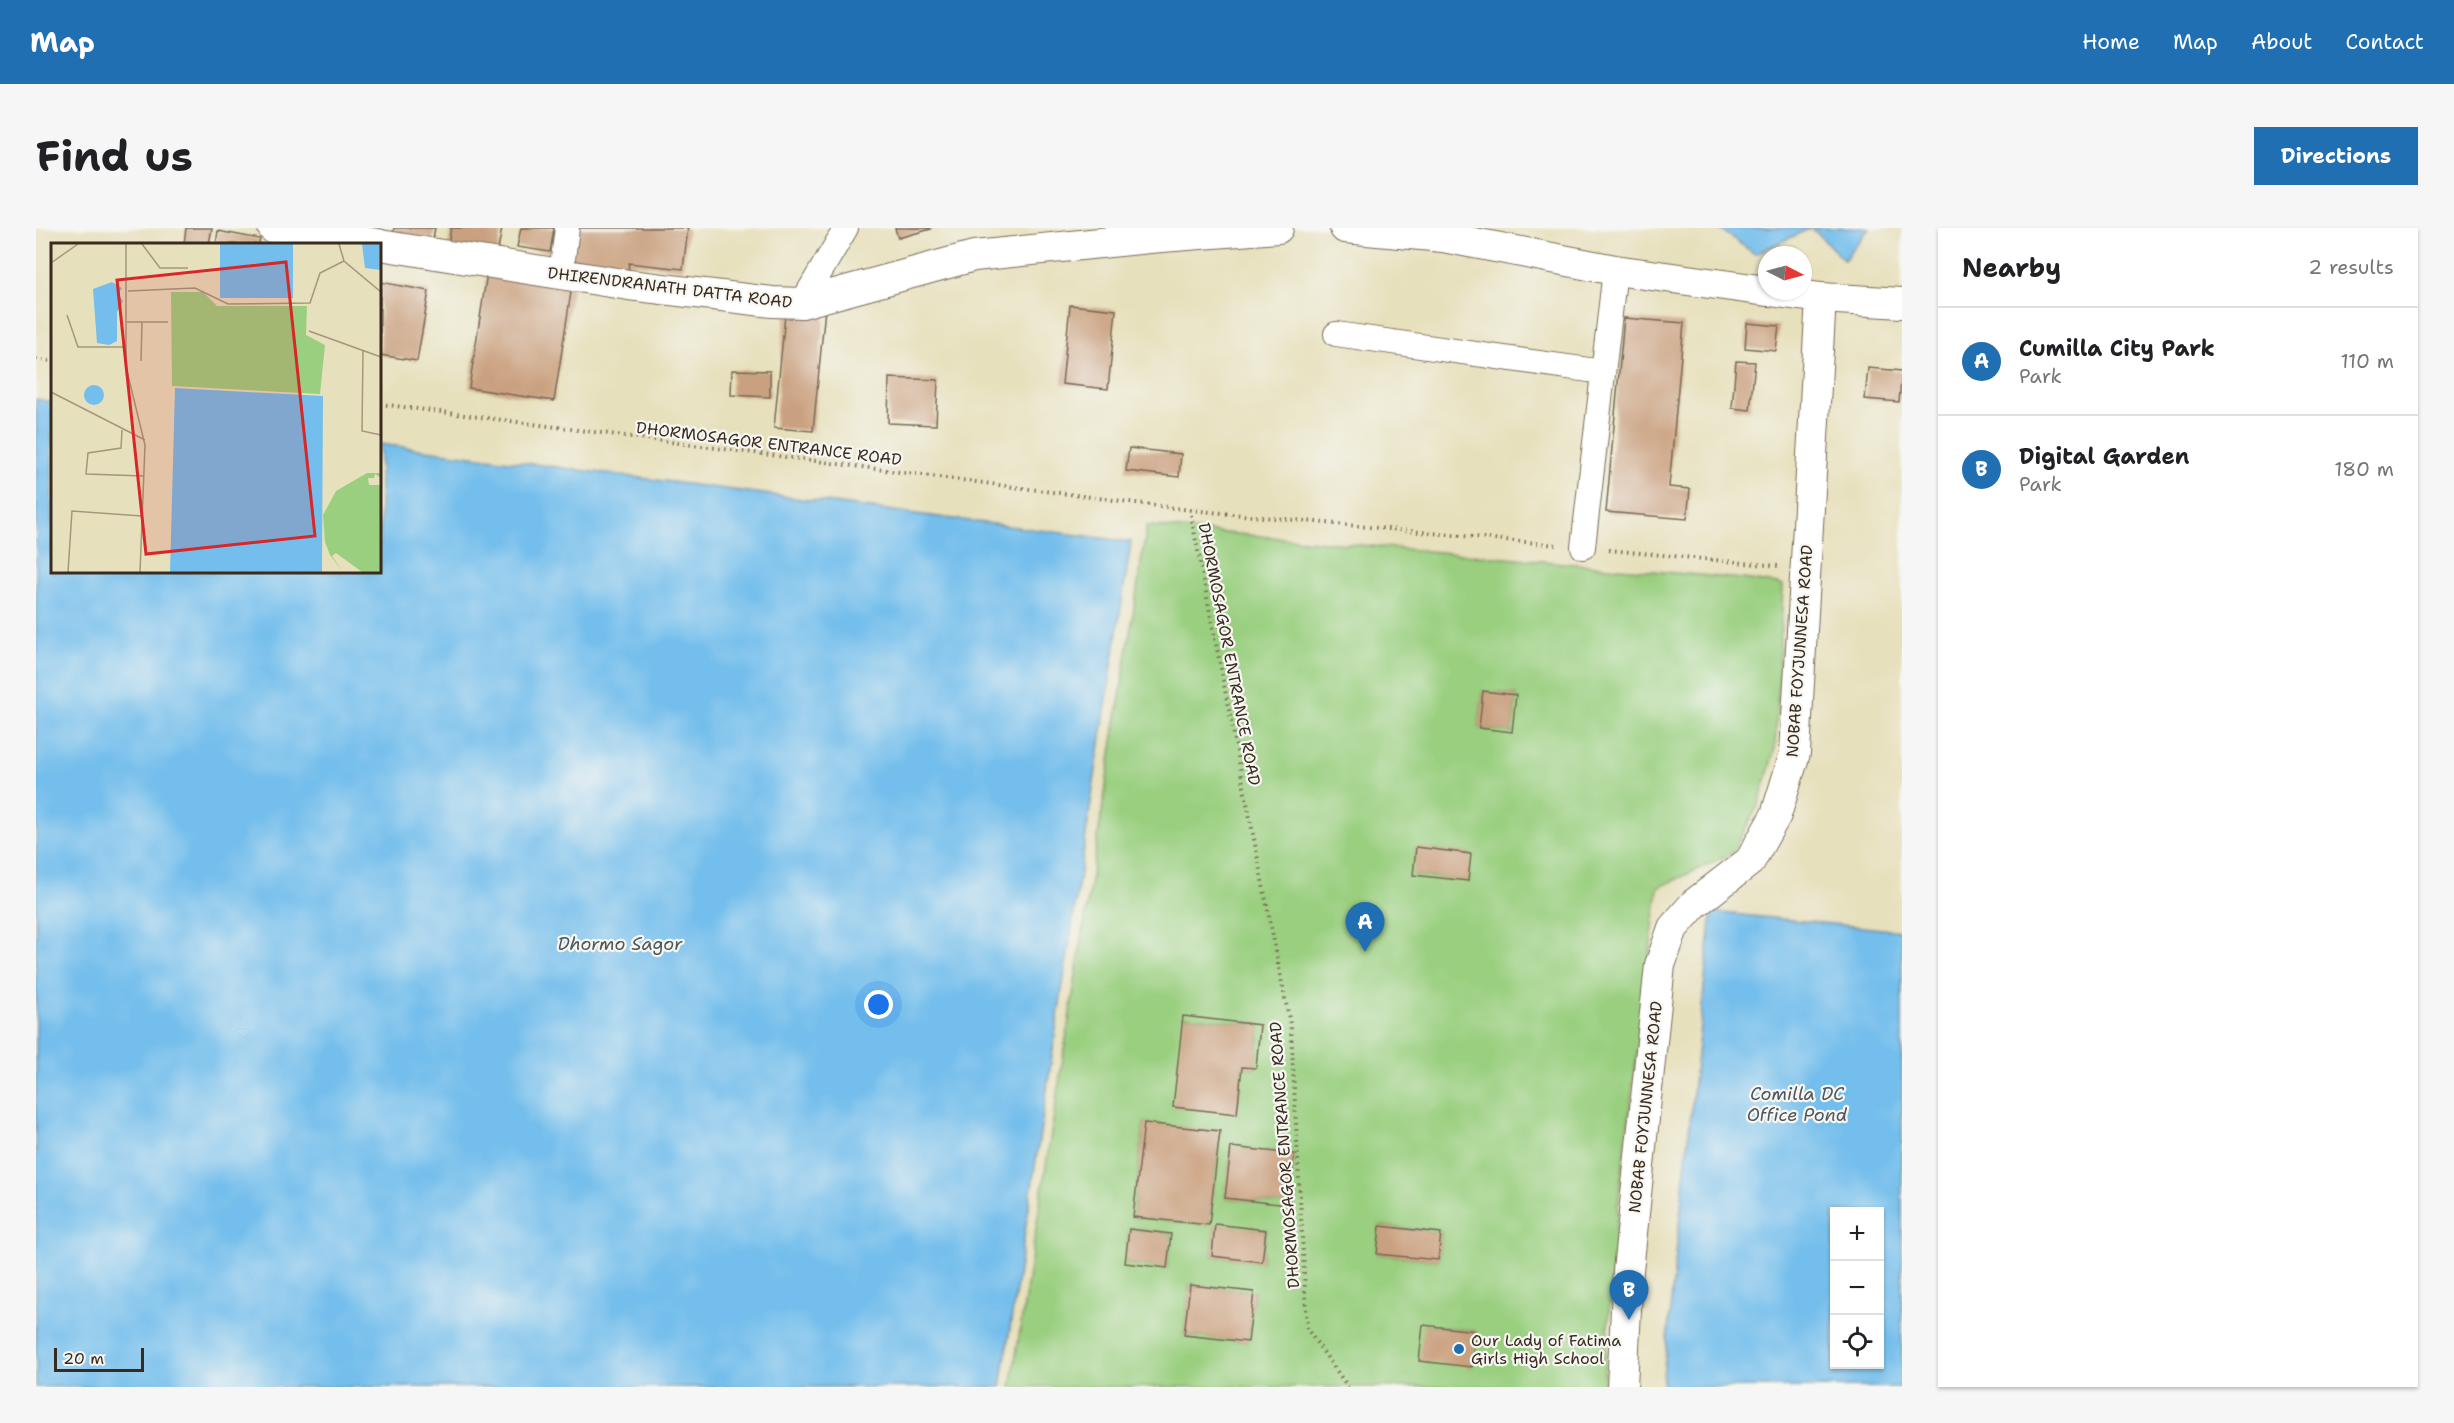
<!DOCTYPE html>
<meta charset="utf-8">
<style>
body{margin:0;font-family:"Shantell Sans",sans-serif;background:#f6f6f6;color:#202124}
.controls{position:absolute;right:18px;bottom:18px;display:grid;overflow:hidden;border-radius:0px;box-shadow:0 2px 4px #0004}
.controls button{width:54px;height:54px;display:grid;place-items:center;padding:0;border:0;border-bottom:2px solid #e0e0e0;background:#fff;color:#202124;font:30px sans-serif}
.compass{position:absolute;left:1722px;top:18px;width:54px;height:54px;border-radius:50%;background:#fff;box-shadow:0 2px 4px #0004;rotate:96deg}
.scale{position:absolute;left:18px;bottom:15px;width:90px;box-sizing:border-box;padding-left:6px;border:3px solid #3b2a1e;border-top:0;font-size:16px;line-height:21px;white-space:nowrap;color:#3b2a1e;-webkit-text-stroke:4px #f6f6f2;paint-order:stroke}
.you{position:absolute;left:843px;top:777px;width:21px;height:21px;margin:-15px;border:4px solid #fff;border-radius:50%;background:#1a73e8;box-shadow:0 0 0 9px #1a73e833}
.badge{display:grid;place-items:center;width:39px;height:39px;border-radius:50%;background:#1f6fb2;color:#fff;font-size:20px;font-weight:700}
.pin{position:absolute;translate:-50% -50px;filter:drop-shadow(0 2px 3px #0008)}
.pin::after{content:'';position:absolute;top:32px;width:21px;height:18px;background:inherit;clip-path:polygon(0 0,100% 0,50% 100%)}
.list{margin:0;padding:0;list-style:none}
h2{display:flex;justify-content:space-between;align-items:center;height:78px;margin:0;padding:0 24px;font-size:26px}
h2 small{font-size:20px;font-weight:400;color:#757577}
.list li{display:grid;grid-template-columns:39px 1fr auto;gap:18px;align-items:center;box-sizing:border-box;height:108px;padding:0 24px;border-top:2px solid #e0e0e0}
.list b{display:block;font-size:22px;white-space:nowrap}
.list p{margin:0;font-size:20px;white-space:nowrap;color:#757577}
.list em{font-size:20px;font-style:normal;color:#757577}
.icon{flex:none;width:33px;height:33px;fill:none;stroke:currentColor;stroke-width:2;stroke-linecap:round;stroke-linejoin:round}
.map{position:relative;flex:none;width:1866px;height:1159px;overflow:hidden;border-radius:0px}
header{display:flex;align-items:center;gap:36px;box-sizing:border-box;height:84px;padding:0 30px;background:#1f6fb2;color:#fff}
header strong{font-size:28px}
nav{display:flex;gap:33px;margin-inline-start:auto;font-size:21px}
.intro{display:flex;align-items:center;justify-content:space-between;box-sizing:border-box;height:144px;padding:0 36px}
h1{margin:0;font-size:42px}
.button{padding:15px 27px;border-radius:0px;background:#1f6fb2;color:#fff;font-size:21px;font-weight:700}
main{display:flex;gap:36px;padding:0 36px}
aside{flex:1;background:#fff;border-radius:0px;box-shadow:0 2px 4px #0004}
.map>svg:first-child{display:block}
.green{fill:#9acf7f;stroke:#6a7c4e;stroke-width:1.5;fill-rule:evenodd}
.water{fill:#73beec;stroke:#577485;stroke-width:1.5;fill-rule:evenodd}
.building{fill:#caa180}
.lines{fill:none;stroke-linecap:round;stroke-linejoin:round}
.minor-casing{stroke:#776a55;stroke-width:26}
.tertiary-casing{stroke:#776a55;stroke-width:32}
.path{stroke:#776a55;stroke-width:4;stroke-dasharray:1.5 4.5;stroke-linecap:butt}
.minor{stroke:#fff;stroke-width:24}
.tertiary{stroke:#fff;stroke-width:30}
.poi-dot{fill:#1f6fb2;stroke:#f6f6f2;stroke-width:2}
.labels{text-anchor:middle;stroke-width:4.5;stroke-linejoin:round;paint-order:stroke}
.street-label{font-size:16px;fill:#3b2a1e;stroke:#f6f6f2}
.poi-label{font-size:16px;fill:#3b2a1e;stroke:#f6f6f2;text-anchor:start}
.water-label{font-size:18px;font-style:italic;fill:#4c565c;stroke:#f6f6f2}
.inset-road{fill:none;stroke:#a2977d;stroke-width:1.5}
.view{fill:#d62828;fill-opacity:0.15;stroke:#d62828;stroke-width:3}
.inset-edge{fill:none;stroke:#3b2a1e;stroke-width:3}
</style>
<header>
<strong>Map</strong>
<nav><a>Home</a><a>Map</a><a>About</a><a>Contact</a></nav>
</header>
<div class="intro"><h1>Find us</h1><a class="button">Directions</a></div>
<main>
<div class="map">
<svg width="1866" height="1159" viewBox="0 0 1866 1159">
<rect width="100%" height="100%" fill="#f6f6f2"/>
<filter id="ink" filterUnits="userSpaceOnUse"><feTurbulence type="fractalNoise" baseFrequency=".0167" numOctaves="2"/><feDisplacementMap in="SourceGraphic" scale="12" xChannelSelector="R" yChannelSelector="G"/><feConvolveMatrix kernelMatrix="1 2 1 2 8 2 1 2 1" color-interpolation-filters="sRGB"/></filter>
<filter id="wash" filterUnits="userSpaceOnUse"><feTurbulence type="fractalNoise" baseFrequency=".008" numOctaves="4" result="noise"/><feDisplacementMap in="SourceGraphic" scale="24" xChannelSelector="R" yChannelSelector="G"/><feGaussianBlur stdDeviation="1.35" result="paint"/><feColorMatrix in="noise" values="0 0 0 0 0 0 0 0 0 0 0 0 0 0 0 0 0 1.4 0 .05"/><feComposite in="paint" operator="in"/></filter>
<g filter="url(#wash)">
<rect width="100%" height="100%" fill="#e7e0bc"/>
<!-- green -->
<path class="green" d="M 1111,298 L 1706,351 L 1747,357 L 1739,520 L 1723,576 L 1696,625 L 1622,660 L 1583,967 L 1567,1159 L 975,1159 ZM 1447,463 L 1480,467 L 1476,504 L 1443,500 ZM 1380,620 L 1434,626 L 1432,653 L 1378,647 ZM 1148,788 L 1224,797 L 1220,840 L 1206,839 L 1201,886 ZM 1108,895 L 1184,904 L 1173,997 L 1097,989 ZM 1195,920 L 1258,926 L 1253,977 L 1189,970 ZM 1179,997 L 1230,1002 L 1226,1034 L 1176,1028 ZM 1344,998 L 1405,1005 L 1402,1032 L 1341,1026 ZM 1093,1001 L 1135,1006 L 1131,1040 L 1089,1035 ZM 1154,1057 L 1218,1064 L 1212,1114 L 1148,1107 ZM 1388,1097 L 1439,1103 L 1435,1139 Z"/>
<!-- water -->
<g class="water">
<path d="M 1682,0 L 1775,0 L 1719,26 Z"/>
<path d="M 1776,0 L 1833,0 L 1808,32 Z"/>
<path d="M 0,171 L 16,174 L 16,344 L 344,344 L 344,216 L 1095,314 L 965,1159 L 0,1159 Z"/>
<path d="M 1676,684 L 1866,703 L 1866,1159 L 1626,1159 ZM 1798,984 L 1844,984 L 1844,1136 L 1798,1136 Z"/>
</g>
<g id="blocks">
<!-- building -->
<g class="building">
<path d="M 150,0 L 176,0 L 173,16 L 148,16 Z"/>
<path d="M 358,0 L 399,0 L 397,11 L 357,5 Z"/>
<path d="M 415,0 L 466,0 L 461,27 L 412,18 Z"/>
<path d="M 485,0 L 518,0 L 514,24 L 481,19 Z"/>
<path d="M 539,0 L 652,0 L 647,41 L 593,35 L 591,51 L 535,45 Z"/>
<path d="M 859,0 L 894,0 L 895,1 L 862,10 Z"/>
<path d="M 182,3 L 224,11 L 223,16 L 180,16 Z"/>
<path d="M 451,45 L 536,58 L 518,173 L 433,160 Z"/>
<path d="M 344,54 L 393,63 L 381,133 L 344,127 Z"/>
<path d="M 750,77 L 789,81 L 777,203 L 738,200 Z"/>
<path d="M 1034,77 L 1080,82 L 1072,161 L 1026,156 Z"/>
<path d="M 1588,90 L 1648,95 L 1633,259 L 1654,261 L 1651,291 L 1570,284 Z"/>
<path d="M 1711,95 L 1743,98 L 1740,123 L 1709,120 Z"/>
<path d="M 1700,133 L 1719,134 L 1714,182 L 1696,180 Z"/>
<path d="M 1832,140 L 1866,143 L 1863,174 L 1829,171 Z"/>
<path d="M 696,142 L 734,143 L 734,169 L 695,167 Z"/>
<path d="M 853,150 L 902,152 L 900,197 L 852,195 Z"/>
<path d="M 1093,220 L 1145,226 L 1143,249 L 1090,243 Z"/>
<path d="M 1447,463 L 1480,467 L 1476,504 L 1443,500 Z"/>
<path d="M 1380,619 L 1435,626 L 1432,653 L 1377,647 Z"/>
<path d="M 1147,788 L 1224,797 L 1220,840 L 1206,839 L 1201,886 L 1137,879 Z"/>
<path d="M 1108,895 L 1184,903 L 1173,997 L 1097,989 Z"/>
<path d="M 1195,919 L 1258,926 L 1253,977 L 1189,970 Z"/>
<path d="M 1179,996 L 1230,1002 L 1226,1034 L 1176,1028 Z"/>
<path d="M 1344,998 L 1405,1005 L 1402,1032 L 1341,1026 Z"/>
<path d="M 1093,1001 L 1135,1006 L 1131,1040 L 1089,1035 Z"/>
<path d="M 1154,1057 L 1218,1064 L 1212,1114 L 1148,1107 Z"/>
<path d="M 1387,1097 L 1439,1103 L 1436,1139 L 1383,1133 Z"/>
</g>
</g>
</g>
<g filter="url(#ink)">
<use href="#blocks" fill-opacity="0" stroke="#776a55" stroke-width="1.5"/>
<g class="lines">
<!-- minor casing -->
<g class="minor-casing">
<g id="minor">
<path d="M 525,46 L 531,0"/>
<path d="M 766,75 L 810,0"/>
<path d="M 1300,106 L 1567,144"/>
<path d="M 1547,319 L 1579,42"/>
</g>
</g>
<!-- tertiary casing -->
<g class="tertiary-casing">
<g id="tertiary">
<path d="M 237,0 L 342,16"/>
<path d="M 1309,0 L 1407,9 L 1579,42 L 1731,63"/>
<path d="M 344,17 L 593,57 L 736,74 L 766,75 L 938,28 L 1113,10 L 1242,0"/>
<path d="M 1734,63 L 1785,70 L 1866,75"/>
<path d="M 1586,1159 L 1592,1043 L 1624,737 L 1637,700 L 1658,676 L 1714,633 L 1740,587 L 1759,525 L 1785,70"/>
</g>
</g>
<!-- path -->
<g class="path">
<path d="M 0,131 L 16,133"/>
<path d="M 344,176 L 1154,282 L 1255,801 L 1271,1101 L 1312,1159"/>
<path d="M 1154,282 L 1521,317"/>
<path d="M 1573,322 L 1742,338"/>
</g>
<!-- minor -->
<use href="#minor" class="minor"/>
<!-- tertiary -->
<use href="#tertiary" class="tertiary"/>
</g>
</g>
<!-- markers -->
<circle class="poi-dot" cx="1423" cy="1121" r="6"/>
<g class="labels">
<!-- street labels -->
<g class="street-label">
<text transform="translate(634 59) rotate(7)" y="6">DHIRENDRANATH DATTA ROAD</text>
<text transform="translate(733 215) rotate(7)" y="6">DHORMOSAGOR ENTRANCE ROAD</text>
<text transform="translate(1763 423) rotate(-86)" y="6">NOBAB FOYJUNNESA ROAD</text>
<text transform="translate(1194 426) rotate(79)" y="6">DHORMOSAGOR ENTRANCE ROAD</text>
<text transform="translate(1609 879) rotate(-84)" y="6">NOBAB FOYJUNNESA ROAD</text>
<text transform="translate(1248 927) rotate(-94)" y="6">DHORMOSAGOR ENTRANCE ROAD</text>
</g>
<!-- poi labels -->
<g class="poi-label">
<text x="1435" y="1118">Our Lady of Fatima<tspan x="1435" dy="18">Girls High School</tspan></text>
</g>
<!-- water labels -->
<g class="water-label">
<text x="584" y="722">Dhormo Sagor</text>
<text x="1761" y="872">Comilla DC<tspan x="1761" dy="21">Office Pond</tspan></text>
</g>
</g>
<!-- overview -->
<g transform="translate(15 15)">
<rect width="330" height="330" fill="#e7e0bc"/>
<path d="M 120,49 L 152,49 L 166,63 L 256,63 L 255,92 L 274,102 L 269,151 L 121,143 ZM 316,230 L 330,230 L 330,235 L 324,231 L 323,235 L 317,235 L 318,242 L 330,242 L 330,329 L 311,329 L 285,310 L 281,313 L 292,329 L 279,312 L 274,299 L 272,272 L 285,248 Z" fill="#9acf7f"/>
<path d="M 169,1 L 242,1 L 242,55 L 169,55 ZM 311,1 L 330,1 L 330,27 L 314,25 ZM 61,39 L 71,45 L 67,51 L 72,58 L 66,69 L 66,98 L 58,102 L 46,100 L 42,46 ZM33 152a10 10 0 1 1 20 0a10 10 0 1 1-20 0ZM 124,145 L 272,153 L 271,329 L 119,329 Z" fill="#73beec"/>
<path class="inset-road" d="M 75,1 L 75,124 L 94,202 L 89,329M 91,1 L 109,25 L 137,25M 288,1 L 293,18 L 330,49M 0,20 L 27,1M 77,48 L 144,45 L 177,61 L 259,60 L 269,30 L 293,18M 16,72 L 27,104 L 74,104M 76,79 L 117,79M 258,88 L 330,114M 312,108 L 311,188 L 330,192M 90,118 L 91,79M 0,149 L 94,197M 71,187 L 70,205 L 37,210 L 35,231 L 93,233M 17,329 L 21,268 L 91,273"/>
<path class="view" d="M 235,19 L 264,293 L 95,311 L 66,37 Z"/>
<rect width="330" height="330" class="inset-edge"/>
</g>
</svg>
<div class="controls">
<button>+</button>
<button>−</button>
<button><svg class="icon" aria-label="locate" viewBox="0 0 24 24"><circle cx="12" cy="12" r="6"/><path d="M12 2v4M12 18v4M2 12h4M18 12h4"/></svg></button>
</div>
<svg class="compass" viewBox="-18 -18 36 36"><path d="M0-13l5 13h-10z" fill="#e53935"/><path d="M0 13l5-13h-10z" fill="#757577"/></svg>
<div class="scale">20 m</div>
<div class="you"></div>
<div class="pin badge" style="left:1329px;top:724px">A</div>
<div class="pin badge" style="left:1593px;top:1092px">B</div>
</div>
<aside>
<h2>Nearby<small>2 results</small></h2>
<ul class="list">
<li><span class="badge">A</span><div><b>Cumilla City Park</b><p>Park</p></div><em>110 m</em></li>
<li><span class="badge">B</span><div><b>Digital Garden</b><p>Park</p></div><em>180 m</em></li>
</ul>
</aside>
</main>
